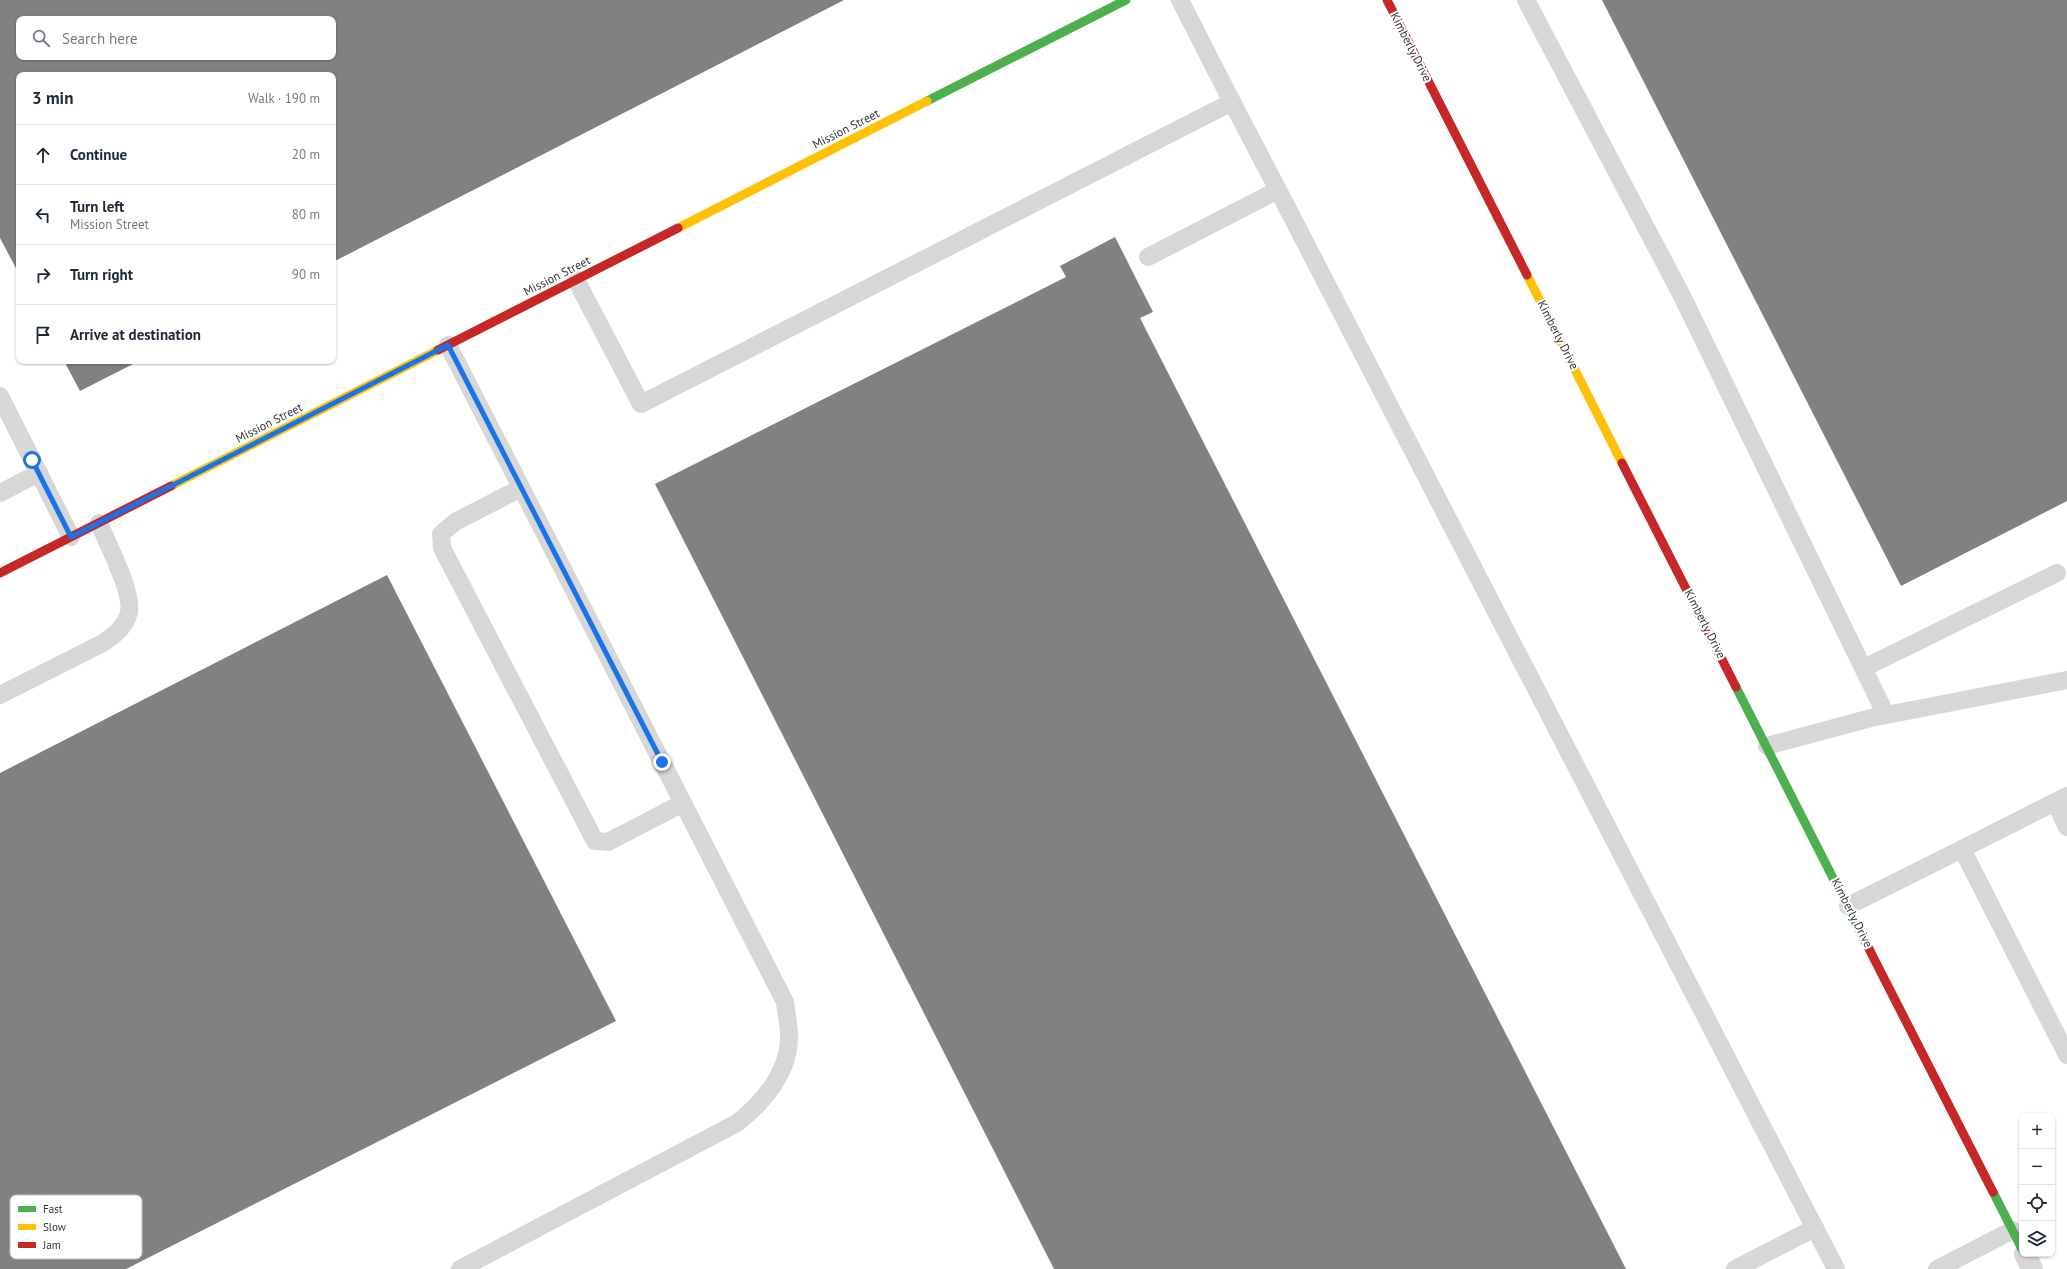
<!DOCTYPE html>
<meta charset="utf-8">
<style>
body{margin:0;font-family:"PT Sans",sans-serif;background:#f2f2f3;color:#1f2937}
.controls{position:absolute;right:12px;bottom:12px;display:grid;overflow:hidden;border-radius:8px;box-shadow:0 1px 3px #0004}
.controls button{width:36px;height:36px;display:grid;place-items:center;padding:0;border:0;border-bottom:1px solid #e0e1e3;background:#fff;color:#1f2937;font:20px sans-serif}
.stop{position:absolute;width:12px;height:12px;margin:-9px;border:3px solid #1a73e8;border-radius:50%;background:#fff}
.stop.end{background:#1a73e8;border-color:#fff;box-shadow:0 1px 4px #0008}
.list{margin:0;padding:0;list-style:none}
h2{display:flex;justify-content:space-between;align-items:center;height:52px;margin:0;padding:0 16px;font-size:17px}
h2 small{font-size:13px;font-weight:400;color:#747a83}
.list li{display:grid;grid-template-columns:26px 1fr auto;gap:12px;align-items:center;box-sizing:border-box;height:60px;padding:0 16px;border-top:1px solid #e0e1e3}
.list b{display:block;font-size:15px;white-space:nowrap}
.list p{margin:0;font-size:13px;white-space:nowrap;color:#747a83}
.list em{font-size:13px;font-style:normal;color:#747a83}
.icon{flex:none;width:22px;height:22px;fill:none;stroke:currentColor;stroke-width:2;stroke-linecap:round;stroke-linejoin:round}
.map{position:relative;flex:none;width:2067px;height:1269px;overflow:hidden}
.search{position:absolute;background:#fff;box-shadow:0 1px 3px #0004;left:16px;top:16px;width:320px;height:44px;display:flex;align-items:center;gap:10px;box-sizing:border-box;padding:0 14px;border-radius:8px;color:#747a83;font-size:15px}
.panel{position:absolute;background:#fff;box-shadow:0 1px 3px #0004;left:16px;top:72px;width:320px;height:292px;border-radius:8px}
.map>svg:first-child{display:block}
.building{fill:#818181;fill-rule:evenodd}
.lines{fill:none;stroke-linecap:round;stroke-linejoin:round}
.lane{stroke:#d7d7d7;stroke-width:18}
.street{stroke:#d7d7d7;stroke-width:22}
.fast{stroke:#4caf50;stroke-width:9}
.slow{stroke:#ffc107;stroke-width:9}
.jam{stroke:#c62828;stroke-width:9}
.route{stroke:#1a73e8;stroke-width:5}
.labels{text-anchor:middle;stroke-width:4;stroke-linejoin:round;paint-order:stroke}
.street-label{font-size:12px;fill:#333;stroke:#fff}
.key{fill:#fff;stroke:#c2c2c2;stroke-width:1}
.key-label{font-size:11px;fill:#333}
</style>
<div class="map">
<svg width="2067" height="1269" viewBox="0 0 2067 1269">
<rect width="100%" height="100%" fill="#fff"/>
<!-- building -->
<g class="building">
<path d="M 0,0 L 844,0 L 333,262 L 333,75 L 19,75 L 19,274 L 0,238 ZM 19,19 L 333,19 L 333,57 L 19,57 Z"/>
<path d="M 1602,0 L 2067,0 L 2067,501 L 1901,586 Z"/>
<path d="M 1115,237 L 1153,312 L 1140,318 L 1626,1269 L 1054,1269 L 655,484 L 1066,277 L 1060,266 Z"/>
<path d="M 64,361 L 139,361 L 80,391 Z"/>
<path d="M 387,575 L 616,1021 L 126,1269 L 0,1269 L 0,773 Z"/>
</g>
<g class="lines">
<!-- lane -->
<g class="lane">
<path d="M 1526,0 L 1681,294 L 1886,715"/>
<path d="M 1278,190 L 1836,1269"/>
<path d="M 1148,257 L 1278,190 L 1232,102"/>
<path d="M 576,280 L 641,404 L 1232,102 L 1180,0"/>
<path d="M 448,345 L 785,1002 C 786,1013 789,1024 789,1035 C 790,1071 764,1102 737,1123 L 460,1269"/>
<path d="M 0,396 L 71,537"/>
<path d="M 521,488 L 455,522 L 441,534 L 442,548 L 595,841 L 608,842 L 683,803"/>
<path d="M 0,493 L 39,473"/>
<path d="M 1864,668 L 2057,573"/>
<path d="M 0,695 L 103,643 C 113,636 123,629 128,616 C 136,597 107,543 99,523"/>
<path d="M 1767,746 L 1871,718 L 2067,680"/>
<path d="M 2055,802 L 2067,827"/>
<path d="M 1962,849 L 2067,796"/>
<path d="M 1848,906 L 1962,849 L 2067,1055"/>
<path d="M 1735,1269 L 1815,1228"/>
<path d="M 1937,1269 L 2013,1230"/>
</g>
<!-- street -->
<path class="street" d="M 2025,1254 L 2032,1269"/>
<!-- fast -->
<g class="fast">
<path d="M 927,101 L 1126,0"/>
<path d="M 1736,687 L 1866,943"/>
<path d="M 1993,1192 L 2022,1249"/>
</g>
<!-- slow -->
<g class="slow">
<path d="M 678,228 L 927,101"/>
<path d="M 1527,275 L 1622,463"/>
<path d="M 171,486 L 438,350"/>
</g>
<!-- jam -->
<g class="jam">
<path d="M 1387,0 L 1527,275"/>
<path d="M 438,350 L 678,228"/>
<path d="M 1622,463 L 1736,687"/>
<path d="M 0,573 L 171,486"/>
<path d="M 1866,943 L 1993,1192"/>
</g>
</g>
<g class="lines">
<!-- route -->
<path class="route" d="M 32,460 L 71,537 L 448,345 L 662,762"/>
</g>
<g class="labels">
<!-- street labels -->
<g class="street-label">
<text transform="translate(1411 47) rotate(63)" y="4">Kimberly Drive</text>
<text transform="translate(846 129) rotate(-27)" y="4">Mission Street</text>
<text transform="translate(557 276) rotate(-27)" y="4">Mission Street</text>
<text transform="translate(1558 335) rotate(63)" y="4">Kimberly Drive</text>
<text transform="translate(269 423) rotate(-27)" y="4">Mission Street</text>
<text transform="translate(1705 624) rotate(63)" y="4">Kimberly Drive</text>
<text transform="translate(1852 913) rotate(63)" y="4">Kimberly Drive</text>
</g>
</g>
<!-- legend -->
<rect x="10" y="1195" width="132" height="64" rx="6" class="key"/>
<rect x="18" y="1206" width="18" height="6" fill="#4caf50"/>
<rect x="18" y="1224" width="18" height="6" fill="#ffc107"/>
<rect x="18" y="1242" width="18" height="6" fill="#c62828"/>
<g class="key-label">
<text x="43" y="1213">Fast</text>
<text x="43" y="1231">Slow</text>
<text x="43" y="1249">Jam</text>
</g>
</svg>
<div class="controls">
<button>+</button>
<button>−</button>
<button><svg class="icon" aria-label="locate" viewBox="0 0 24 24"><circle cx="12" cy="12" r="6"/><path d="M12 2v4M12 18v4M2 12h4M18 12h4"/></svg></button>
<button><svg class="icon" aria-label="layers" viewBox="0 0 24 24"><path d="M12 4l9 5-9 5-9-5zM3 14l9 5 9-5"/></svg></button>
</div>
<div class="stop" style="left:32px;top:460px"></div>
<div class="stop end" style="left:662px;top:762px"></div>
<div class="search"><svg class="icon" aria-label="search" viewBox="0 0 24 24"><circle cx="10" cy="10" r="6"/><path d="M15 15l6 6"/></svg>Search here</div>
<section class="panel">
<h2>3 min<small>Walk · 190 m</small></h2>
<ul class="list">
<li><svg class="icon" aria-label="ahead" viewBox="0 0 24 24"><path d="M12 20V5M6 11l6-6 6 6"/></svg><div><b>Continue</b></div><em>20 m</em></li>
<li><svg class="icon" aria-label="left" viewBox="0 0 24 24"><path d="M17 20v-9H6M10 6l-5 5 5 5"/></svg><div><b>Turn left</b><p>Mission Street</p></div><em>80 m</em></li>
<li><svg class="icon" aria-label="right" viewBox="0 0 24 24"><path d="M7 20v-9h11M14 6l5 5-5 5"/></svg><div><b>Turn right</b></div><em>90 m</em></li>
<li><svg class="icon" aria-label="arrive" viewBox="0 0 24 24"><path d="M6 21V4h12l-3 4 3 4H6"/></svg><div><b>Arrive at destination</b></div></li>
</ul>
</section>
</div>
